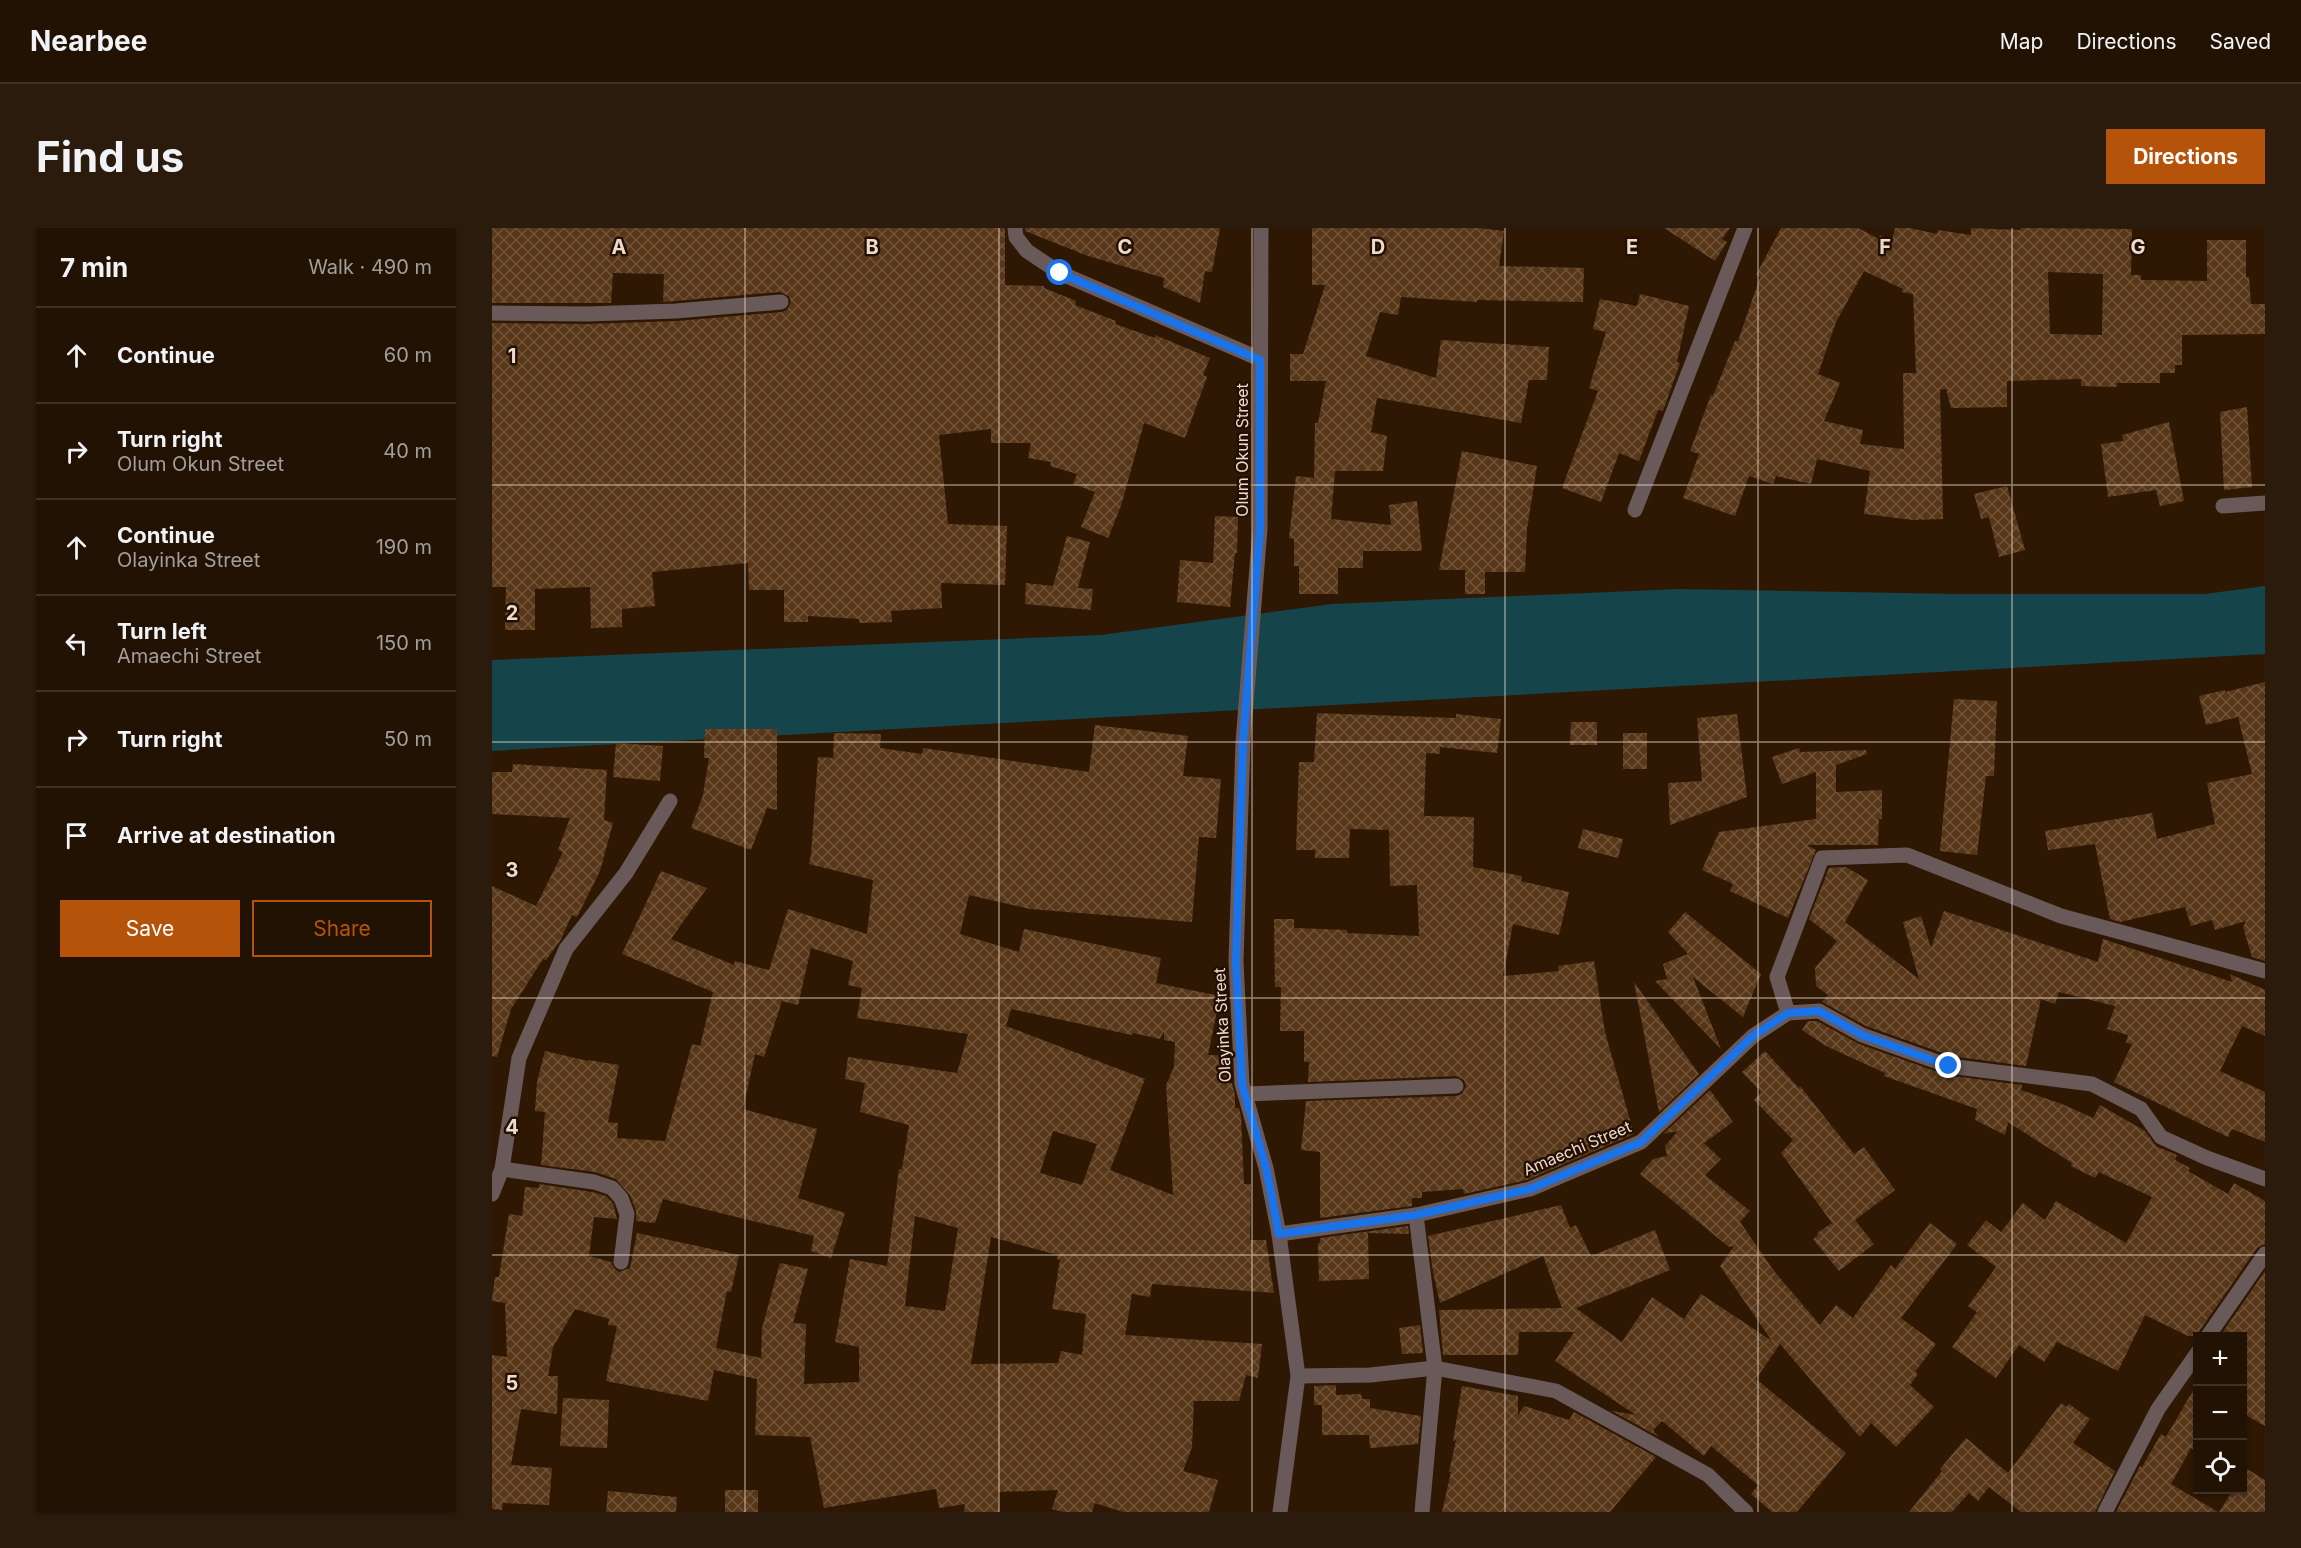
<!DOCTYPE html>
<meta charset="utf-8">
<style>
body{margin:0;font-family:Inter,sans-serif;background:#2a1b0d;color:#f1f3f6}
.controls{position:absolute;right:18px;bottom:18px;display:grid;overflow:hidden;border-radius:0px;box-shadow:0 2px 4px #0004}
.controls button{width:54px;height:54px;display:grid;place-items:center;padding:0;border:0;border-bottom:2px solid #3f3225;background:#221203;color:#f1f3f6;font:30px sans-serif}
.stop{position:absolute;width:18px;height:18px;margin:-14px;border:4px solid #1a73e8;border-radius:50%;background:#fff}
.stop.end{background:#1a73e8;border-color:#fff;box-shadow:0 2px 6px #0008}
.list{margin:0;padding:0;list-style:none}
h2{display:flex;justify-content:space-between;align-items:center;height:78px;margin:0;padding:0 24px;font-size:26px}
h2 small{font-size:20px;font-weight:400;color:#a29e9a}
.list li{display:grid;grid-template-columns:39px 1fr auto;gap:18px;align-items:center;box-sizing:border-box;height:96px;padding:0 24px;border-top:2px solid #3f3225}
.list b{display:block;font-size:22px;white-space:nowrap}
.list p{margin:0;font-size:20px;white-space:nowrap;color:#a29e9a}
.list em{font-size:20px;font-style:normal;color:#a29e9a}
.actions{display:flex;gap:12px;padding:18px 24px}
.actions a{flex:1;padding:14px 0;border:2px solid #b45309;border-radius:0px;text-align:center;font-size:21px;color:#b45309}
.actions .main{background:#b45309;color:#fff}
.icon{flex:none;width:33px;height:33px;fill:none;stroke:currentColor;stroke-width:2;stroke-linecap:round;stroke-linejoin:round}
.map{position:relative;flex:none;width:1773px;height:1284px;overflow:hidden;border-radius:0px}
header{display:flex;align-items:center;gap:36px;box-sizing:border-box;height:84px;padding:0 30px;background:#221203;border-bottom:2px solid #3f3225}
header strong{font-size:28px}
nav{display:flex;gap:33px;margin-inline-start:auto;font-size:21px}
.intro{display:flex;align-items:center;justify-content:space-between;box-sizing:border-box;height:144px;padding:0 36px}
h1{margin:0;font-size:42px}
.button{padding:15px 27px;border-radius:0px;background:#b45309;color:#fff;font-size:21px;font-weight:700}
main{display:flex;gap:36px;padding:0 36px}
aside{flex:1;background:#221203;border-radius:0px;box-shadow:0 2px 4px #0004}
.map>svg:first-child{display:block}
.water{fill:#15454b}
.building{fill:url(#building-cross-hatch);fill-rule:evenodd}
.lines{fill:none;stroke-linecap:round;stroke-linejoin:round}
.minor{stroke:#695959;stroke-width:15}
.route{stroke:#1a73e8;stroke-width:8}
.grid{fill:none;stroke:#ebdcd0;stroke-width:1.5;stroke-opacity:0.55}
.labels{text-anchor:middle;stroke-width:5;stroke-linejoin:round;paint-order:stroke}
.street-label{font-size:16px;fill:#ebdcd0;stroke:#240f00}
.grid-label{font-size:20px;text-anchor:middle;font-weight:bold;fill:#ebdcd0;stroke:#240f00;stroke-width:5;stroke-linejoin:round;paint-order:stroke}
</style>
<header>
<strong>Nearbee</strong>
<nav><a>Map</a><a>Directions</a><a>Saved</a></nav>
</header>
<div class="intro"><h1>Find us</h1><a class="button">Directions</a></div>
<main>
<aside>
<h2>7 min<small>Walk · 490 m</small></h2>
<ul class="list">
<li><svg class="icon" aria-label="ahead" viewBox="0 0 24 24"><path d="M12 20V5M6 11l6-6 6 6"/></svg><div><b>Continue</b></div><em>60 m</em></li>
<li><svg class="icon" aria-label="right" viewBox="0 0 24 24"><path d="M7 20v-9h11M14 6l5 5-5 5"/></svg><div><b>Turn right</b><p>Olum Okun Street</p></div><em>40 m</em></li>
<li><svg class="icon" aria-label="ahead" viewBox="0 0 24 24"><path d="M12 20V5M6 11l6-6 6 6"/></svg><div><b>Continue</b><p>Olayinka Street</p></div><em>190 m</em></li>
<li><svg class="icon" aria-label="left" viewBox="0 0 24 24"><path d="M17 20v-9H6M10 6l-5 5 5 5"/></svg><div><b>Turn left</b><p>Amaechi Street</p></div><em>150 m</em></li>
<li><svg class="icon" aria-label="right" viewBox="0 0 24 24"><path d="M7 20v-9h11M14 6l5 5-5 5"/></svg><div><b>Turn right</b></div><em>50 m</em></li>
<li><svg class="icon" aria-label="arrive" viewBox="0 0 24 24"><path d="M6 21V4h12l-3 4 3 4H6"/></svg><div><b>Arrive at destination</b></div></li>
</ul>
<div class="actions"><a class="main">Save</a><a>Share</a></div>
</aside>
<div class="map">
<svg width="1773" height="1284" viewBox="0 0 1773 1284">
<defs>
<pattern id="building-cross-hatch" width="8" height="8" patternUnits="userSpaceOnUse" patternTransform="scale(1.5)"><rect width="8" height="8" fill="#583719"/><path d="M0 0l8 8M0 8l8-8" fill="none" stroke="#705339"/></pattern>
</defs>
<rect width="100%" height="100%" fill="#2e1804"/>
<!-- water -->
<path class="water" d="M 1773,358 L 1773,426 L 0,523 L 0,432 L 609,407 L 840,376 L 1186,361 L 1464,366 L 1713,366 Z"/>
<!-- building -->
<g class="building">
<path d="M 0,0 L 513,0 L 513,57 L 552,58 L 552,60 L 584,73 L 583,77 L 624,93 L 623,96 L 663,110 L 663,107 L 718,130 L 711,147 L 715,149 L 693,210 L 652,195 L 629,278 L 616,310 L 589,299 L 603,264 L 581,256 L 585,246 L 558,238 L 559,234 L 536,230 L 539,215 L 499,215 L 499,201 L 447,207 L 456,296 L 515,298 L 513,357 L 449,355 L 450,380 L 399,383 L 400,394 L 367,395 L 367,391 L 316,388 L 316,394 L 292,394 L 292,362 L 257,362 L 256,335 L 160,344 L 163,378 L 130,381 L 130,399 L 99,400 L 98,359 L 43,361 L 43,402 L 13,402 L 14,359 L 0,359 L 0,95 L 95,96 L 185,93 L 290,84 L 295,82 L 299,74 L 297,68 L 288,64 L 171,74 L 172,46 L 121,45 L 119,75 L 0,75 Z"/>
<path d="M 533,0 L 728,0 L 720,44 L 713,43 L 708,75 L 671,59 L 672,50 L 596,28 L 533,3 Z"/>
<path d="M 820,0 L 987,0 L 1012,3 L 1007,38 L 1092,40 L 1091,74 L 985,72 L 985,74 L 909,69 L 906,87 L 888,84 L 874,128 L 944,150 L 949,112 L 1057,119 L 1055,152 L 1037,152 L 1029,195 L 885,170 L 879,204 L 895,208 L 891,243 L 843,243 L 839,291 L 899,297 L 897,277 L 925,273 L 930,323 L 871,323 L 871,340 L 846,340 L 846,366 L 807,366 L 807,338 L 802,338 L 802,311 L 797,310 L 804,248 L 822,250 L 823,195 L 826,195 L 834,153 L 798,153 L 798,126 L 811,126 L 833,57 L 820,57 Z"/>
<path d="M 1172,0 L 1238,0 L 1230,11 L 1235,14 L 1223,33 Z"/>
<path d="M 1289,0 L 1366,0 L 1387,11 L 1388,7 L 1400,13 L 1403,0 L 1418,0 L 1445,6 L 1446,2 L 1479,7 L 1479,0 L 1528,2 L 1529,0 L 1640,1 L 1639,47 L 1649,47 L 1649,52 L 1715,53 L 1715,12 L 1754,12 L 1754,49 L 1757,49 L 1759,76 L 1773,76 L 1773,106 L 1690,107 L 1690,137 L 1683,137 L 1683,145 L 1668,145 L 1668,155 L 1625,155 L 1625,159 L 1589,158 L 1589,151 L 1515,153 L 1515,179 L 1459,180 L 1454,161 L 1448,162 L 1451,291 L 1421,292 L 1372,286 L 1378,243 L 1325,231 L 1319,256 L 1284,248 L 1281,256 L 1257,248 L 1243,288 L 1191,270 L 1207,226 L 1198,223 L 1219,167 L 1221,168 L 1243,113 L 1246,113 L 1268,49 L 1264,47 ZM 1372,43 L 1411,61 L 1410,64 L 1421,66 L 1424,145 L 1411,145 L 1412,221 L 1368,216 L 1371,202 L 1332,193 L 1348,155 L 1326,146 L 1344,94 ZM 1556,44 L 1611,46 L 1610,107 L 1558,106 Z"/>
<path d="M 1148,66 L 1197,78 L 1185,134 L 1188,135 L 1171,183 L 1166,182 L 1147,233 L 1127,225 L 1109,274 L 1070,260 L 1106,163 L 1097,160 L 1114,104 L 1101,101 L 1108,71 L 1145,78 Z"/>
<path d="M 1755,179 L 1760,259 L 1732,262 L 1728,184 Z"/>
<path d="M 1677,194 L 1692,273 L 1668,278 L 1664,262 L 1616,269 L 1609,216 L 1631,213 L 1630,207 Z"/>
<path d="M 970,223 L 1045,238 L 1035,301 L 1033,344 L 993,344 L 993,366 L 973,366 L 973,342 L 947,342 Z"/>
<path d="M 1515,258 L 1533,322 L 1507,329 L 1497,289 L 1489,291 L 1482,266 Z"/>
<path d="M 723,288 L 746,289 L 745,325 L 743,325 L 738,379 L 685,374 L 688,332 L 721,335 Z"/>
<path d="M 575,308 L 598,314 L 586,360 L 601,361 L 599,382 L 533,376 L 534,355 L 561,358 Z"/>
<path d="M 1773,454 L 1773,733 L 1760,729 L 1751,699 L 1754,693 L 1723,702 L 1720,692 L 1699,698 L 1693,679 L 1628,694 L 1618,691 L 1603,616 L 1556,622 L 1553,603 L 1660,585 L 1665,611 L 1723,596 L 1715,555 L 1760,546 L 1746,489 L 1714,497 L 1707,468 L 1733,462 L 1733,464 Z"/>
<path d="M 1462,471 L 1505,473 L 1502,548 L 1494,548 L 1485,627 L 1448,623 Z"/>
<path d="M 825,485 L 964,490 L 964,486 L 1009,491 L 1005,525 L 948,519 L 948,526 L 934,525 L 932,588 L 982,589 L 981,639 L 1030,648 L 1029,653 L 1077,664 L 1067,707 L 1021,696 L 1011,748 L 1067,743 L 1066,738 L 1102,733 L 1113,804 L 1142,906 L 1035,952 L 972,966 L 971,961 L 930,964 L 930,970 L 920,970 L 920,978 L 828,990 L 828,924 L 809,922 L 814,873 L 964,868 L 970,866 L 974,858 L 972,852 L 964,848 L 816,854 L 817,834 L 812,834 L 812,803 L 788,803 L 789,759 L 783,759 L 782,691 L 802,691 L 802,700 L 855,702 L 855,705 L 927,708 L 925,657 L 898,658 L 897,602 L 858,601 L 857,630 L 823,630 L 823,622 L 804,622 L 807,534 L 822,534 Z"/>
<path d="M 1245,486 L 1255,569 L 1178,597 L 1176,555 L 1210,553 L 1205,490 Z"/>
<path d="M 1079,494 L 1105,494 L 1105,517 L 1078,517 Z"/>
<path d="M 603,497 L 696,508 L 691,548 L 729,551 L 724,610 L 707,609 L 700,694 L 538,681 L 477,667 L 468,706 L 527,724 L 532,701 L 669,730 L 664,755 L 728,768 L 716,827 L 739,828 L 738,855 L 740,855 L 743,867 L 743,880 L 747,880 L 749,888 L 752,956 L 759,956 L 758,1012 L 774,1012 L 782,1065 L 660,1056 L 658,1069 L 640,1066 L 633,1107 L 770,1116 L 766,1150 L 754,1147 L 747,1173 L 702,1173 L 700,1219 L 691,1243 L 726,1252 L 717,1284 L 631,1284 L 603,1275 L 600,1284 L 571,1284 L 560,1281 L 566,1262 L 506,1264 L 507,1284 L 472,1284 L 473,1276 L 447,1280 L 444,1261 L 332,1280 L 318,1209 L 263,1207 L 265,1151 L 222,1142 L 216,1173 L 114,1153 L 125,1098 L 116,1097 L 117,1091 L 83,1081 L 61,1119 L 56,1148 L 66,1148 L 65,1186 L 29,1181 L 19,1237 L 60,1240 L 57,1277 L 11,1275 L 10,1282 L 0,1281 L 0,1127 L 15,1129 L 13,1075 L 0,1073 L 0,1071 L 3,1049 L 7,1049 L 17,986 L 30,988 L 33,959 L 47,960 L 47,956 L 100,964 L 114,968 L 121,975 L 125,991 L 102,989 L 97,1028 L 119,1034 L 123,1041 L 127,1044 L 138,1040 L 145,1005 L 247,1027 L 239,1064 L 235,1063 L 224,1120 L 269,1130 L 270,1100 L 288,1035 L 316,1041 L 301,1095 L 314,1096 L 312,1156 L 367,1154 L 367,1119 L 343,1114 L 358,1031 L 395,1038 L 407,941 L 410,941 L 417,897 L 368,884 L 373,855 L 353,851 L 356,829 L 465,845 L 476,806 L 365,790 L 370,760 L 356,757 L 361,733 L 319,720 L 306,777 L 290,773 L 272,829 L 263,826 L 251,881 L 325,901 L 306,970 L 353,985 L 339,1030 L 319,1023 L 322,1008 L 171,971 L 163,995 L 144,993 L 144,983 L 138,967 L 124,951 L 103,944 L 49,937 L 53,884 L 43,883 L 45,854 L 53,823 L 96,833 L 96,832 L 127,837 L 116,894 L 126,895 L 125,910 L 173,913 L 200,816 L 208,818 L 221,764 L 130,726 L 169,643 L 215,660 L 179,711 L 242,737 L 243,733 L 277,742 L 296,681 L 375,706 L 381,652 L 317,636 L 319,627 L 326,529 L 341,530 L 342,505 L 389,506 L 388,520 L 430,526 L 431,520 L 597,544 ZM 519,781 L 640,807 L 641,805 L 668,811 L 672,803 L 672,812 L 683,814 L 682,839 L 674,857 L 681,967 L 618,942 L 653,851 L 514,798 ZM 561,903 L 605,916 L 590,957 L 548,945 ZM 423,988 L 466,1000 L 453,1083 L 413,1078 ZM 499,1009 L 566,1027 L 565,1031 L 568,1032 L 560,1081 L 594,1086 L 590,1127 L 569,1123 L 566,1135 L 479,1136 Z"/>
<path d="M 213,501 L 285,501 L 285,582 L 275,580 L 259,622 L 199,600 L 211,567 L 217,530 L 212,530 Z"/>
<rect x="1131" y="505" width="24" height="36"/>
<path d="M 124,515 L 171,518 L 168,553 L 121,549 Z"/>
<path d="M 1307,520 L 1308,524 L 1374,522 L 1375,526 L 1344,537 L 1344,564 L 1390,562 L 1390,591 L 1387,591 L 1386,617 L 1315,617 L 1324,622 L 1296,690 L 1238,663 L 1241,656 L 1210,642 L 1227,604 L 1324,591 L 1324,544 L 1290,556 L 1280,529 Z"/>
<path d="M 21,536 L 115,542 L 112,592 L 121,595 L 108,643 L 85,689 L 80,687 L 68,713 L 54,732 L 51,731 L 19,781 L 5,829 L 0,828 L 0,658 L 44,678 L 71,624 L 66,622 L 78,590 L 0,586 L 0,544 L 20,544 Z"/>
<path d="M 1091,601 L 1131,611 L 1126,630 L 1086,620 Z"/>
<path d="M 1354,639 L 1376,652 L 1353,694 L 1427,751 L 1411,694 L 1429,688 L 1439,720 L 1452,683 L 1606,734 L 1611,711 L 1740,754 L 1738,746 L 1773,762 L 1773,808 L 1750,798 L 1728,843 L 1773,864 L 1773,914 L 1740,901 L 1736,909 L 1622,854 L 1640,816 L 1634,815 L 1636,807 L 1615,801 L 1623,778 L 1567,764 L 1563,776 L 1549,771 L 1534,838 L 1459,828 L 1374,798 L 1330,774 L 1336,767 L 1324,758 L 1323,740 L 1345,713 L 1317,691 L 1337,640 Z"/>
<path d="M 1193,684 L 1269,746 L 1251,789 L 1201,749 L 1229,821 L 1163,753 L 1175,751 L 1171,736 L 1196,726 L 1176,704 Z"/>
<path d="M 1142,754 L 1207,846 L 1167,884 Z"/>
<path d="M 1316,793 L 1325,793 L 1367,816 L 1454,847 L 1530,857 L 1529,862 L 1570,876 L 1601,890 L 1608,877 L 1653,903 L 1664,918 L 1685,927 L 1683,932 L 1698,940 L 1696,943 L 1736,966 L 1742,955 L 1773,973 L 1773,1016 L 1765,1020 L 1708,1102 L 1706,1108 L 1696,1108 L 1653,1087 L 1626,1143 L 1565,1114 L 1552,1134 L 1527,1117 L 1504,1150 L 1460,1119 L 1485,1084 L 1476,1078 L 1504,1039 L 1475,1017 L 1494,992 L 1509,1004 L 1531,975 L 1553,992 L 1564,973 L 1634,1015 L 1660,969 L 1607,944 L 1603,950 L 1579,938 L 1580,935 L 1516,894 L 1513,907 L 1483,892 L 1485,881 L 1392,848 L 1393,845 L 1334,818 L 1310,802 Z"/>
<path d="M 1273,823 L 1307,860 L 1308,858 L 1362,926 L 1372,919 L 1403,962 L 1363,992 L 1382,1016 L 1347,1043 L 1321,1011 L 1326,1007 L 1325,1005 L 1340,995 L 1289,925 L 1301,912 L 1262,872 L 1269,864 L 1250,844 Z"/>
<path d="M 1218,862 L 1241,894 L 1212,915 L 1229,931 L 1213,947 L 1258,983 L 1248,994 L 1282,1043 L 1328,1097 L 1344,1077 L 1361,1090 L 1399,1037 L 1403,1041 L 1438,995 L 1465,1016 L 1409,1090 L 1444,1116 L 1423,1144 L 1426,1146 L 1418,1157 L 1442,1179 L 1404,1219 L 1379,1195 L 1368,1209 L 1288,1116 L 1264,1151 L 1354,1225 L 1305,1284 L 1280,1284 L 1259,1266 L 1266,1257 L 1219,1218 L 1212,1228 L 1170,1193 L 1161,1202 L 1167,1209 L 1120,1183 L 1144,1187 L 1063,1133 L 1082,1104 L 1027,1104 L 1026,1127 L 951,1127 L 947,1082 L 1070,1080 L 1051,1028 L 948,1075 L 941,1044 L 936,1008 L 1069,977 L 1078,1000 L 1084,997 L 1099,1028 L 1163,1002 L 1178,1042 L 1084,1080 L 1130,1114 L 1160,1069 L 1192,1091 L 1209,1066 L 1280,1113 L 1228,1038 L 1242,1018 L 1237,1019 L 1148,946 L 1161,931 L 1175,928 L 1173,918 L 1186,903 L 1171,906 Z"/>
<path d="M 916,998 L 917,1006 L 876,1005 L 877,1051 L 827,1053 L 826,1015 L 828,1015 L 828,1010 Z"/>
<path d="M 1773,1043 L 1773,1198 L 1750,1185 L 1750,1108 L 1728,1108 Z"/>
<path d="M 928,1097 L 931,1125 L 910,1126 L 907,1100 Z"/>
<path d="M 1706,1154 L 1706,1224 L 1699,1220 L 1679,1256 L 1726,1284 L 1624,1284 L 1648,1238 L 1650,1239 L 1669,1206 L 1674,1209 Z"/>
<path d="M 844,1157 L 844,1167 L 869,1166 L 870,1171 L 878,1171 L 878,1180 L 929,1188 L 926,1216 L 878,1220 L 877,1207 L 830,1207 L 830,1177 L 822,1177 L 822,1158 Z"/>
<path d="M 970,1158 L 1026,1168 L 1026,1187 L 1032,1178 L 1077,1192 L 1082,1184 L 1164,1229 L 1118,1284 L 950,1284 L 959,1244 L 957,1244 L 964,1212 L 961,1213 Z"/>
<path d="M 71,1170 L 117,1172 L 115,1220 L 68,1218 Z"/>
<path d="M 1569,1175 L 1574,1179 L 1577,1176 L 1598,1191 L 1581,1215 L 1623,1243 L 1603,1284 L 1529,1284 L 1497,1259 L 1486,1273 L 1477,1265 L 1460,1284 L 1417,1284 L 1450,1243 L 1448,1241 L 1474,1210 L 1516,1245 Z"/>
<path d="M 1750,1238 L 1773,1252 L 1773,1284 L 1727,1284 L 1741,1262 L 1750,1262 Z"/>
<rect x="233" y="1262" width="33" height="22"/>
<path d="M 116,1263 L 185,1269 L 184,1284 L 114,1284 Z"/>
</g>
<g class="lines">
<!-- minor -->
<g class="minor">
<path d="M 523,0 L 524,9 L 535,23 L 568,45 L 768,131"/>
<path d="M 769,0 L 768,301 L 751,514 L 744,733 L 750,856 L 774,940 L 787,1006 L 806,1148 L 788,1284"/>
<path d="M 0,85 L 95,86 L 184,83 L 289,74"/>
<path d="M 1731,278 L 1773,275"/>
<path d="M 1143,282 L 1253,0"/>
<path d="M 1296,785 L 1327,783 L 1370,807 L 1457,838 L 1600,856 L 1649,881 L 1669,909 L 1715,930 L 1773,951"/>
<path d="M 754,866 L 964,858"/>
<path d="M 10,941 L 102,954 L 120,960 L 129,970 L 135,986 L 129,1034"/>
<path d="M 0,966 L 10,941 L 27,830 L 74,721 L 134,645 L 178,573"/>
<path d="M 924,987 L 943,1140 L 930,1284"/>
<path d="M 787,1006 L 924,987 L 1038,961 L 1149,914 L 1261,808 L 1296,785 L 1285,749 L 1330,630 L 1415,627 L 1569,688 L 1773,743"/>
<path d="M 1716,1108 L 1773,1026"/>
<path d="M 806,1148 L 878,1147 L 943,1140 L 1064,1163 L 1216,1247 L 1254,1284"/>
<path d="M 1613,1284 L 1666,1181 L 1706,1124"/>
</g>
</g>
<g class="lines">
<!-- route -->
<path class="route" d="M 568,45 L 768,132 L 768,301 L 751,514 L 744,734 L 750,856 L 774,940 L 787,1006 L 924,987 L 1038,961 L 1149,914 L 1261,808 L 1296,785 L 1327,783 L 1370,807 L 1457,838"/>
</g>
<!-- grid -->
<path class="grid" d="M 253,0 L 253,1284M 507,0 L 507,1284M 760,0 L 760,1284M 1013,0 L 1013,1284M 1266,0 L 1266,1284M 1520,0 L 1520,1284M 0,257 L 1773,257M 0,514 L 1773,514M 0,770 L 1773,770M 0,1027 L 1773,1027"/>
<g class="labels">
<!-- street labels -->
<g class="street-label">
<text transform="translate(750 222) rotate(-90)" y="6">Olum Okun Street</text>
<text transform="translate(730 797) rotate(-93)" y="6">Olayinka Street</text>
<text transform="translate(1085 920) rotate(-23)" y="6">Amaechi Street</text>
</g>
</g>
<g class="grid-label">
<text x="127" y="26">A</text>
<text x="380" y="26">B</text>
<text x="633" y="26">C</text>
<text x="886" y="26">D</text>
<text x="1140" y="26">E</text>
<text x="1393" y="26">F</text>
<text x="1646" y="26">G</text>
<text x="20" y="135">1</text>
<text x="20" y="392">2</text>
<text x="20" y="649">3</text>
<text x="20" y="906">4</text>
<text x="20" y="1162">5</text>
</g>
</svg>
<div class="controls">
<button>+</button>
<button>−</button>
<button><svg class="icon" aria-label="locate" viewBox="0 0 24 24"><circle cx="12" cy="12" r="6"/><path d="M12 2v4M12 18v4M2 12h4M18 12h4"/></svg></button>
</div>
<div class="stop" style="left:568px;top:45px"></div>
<div class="stop end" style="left:1457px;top:838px"></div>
</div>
</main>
